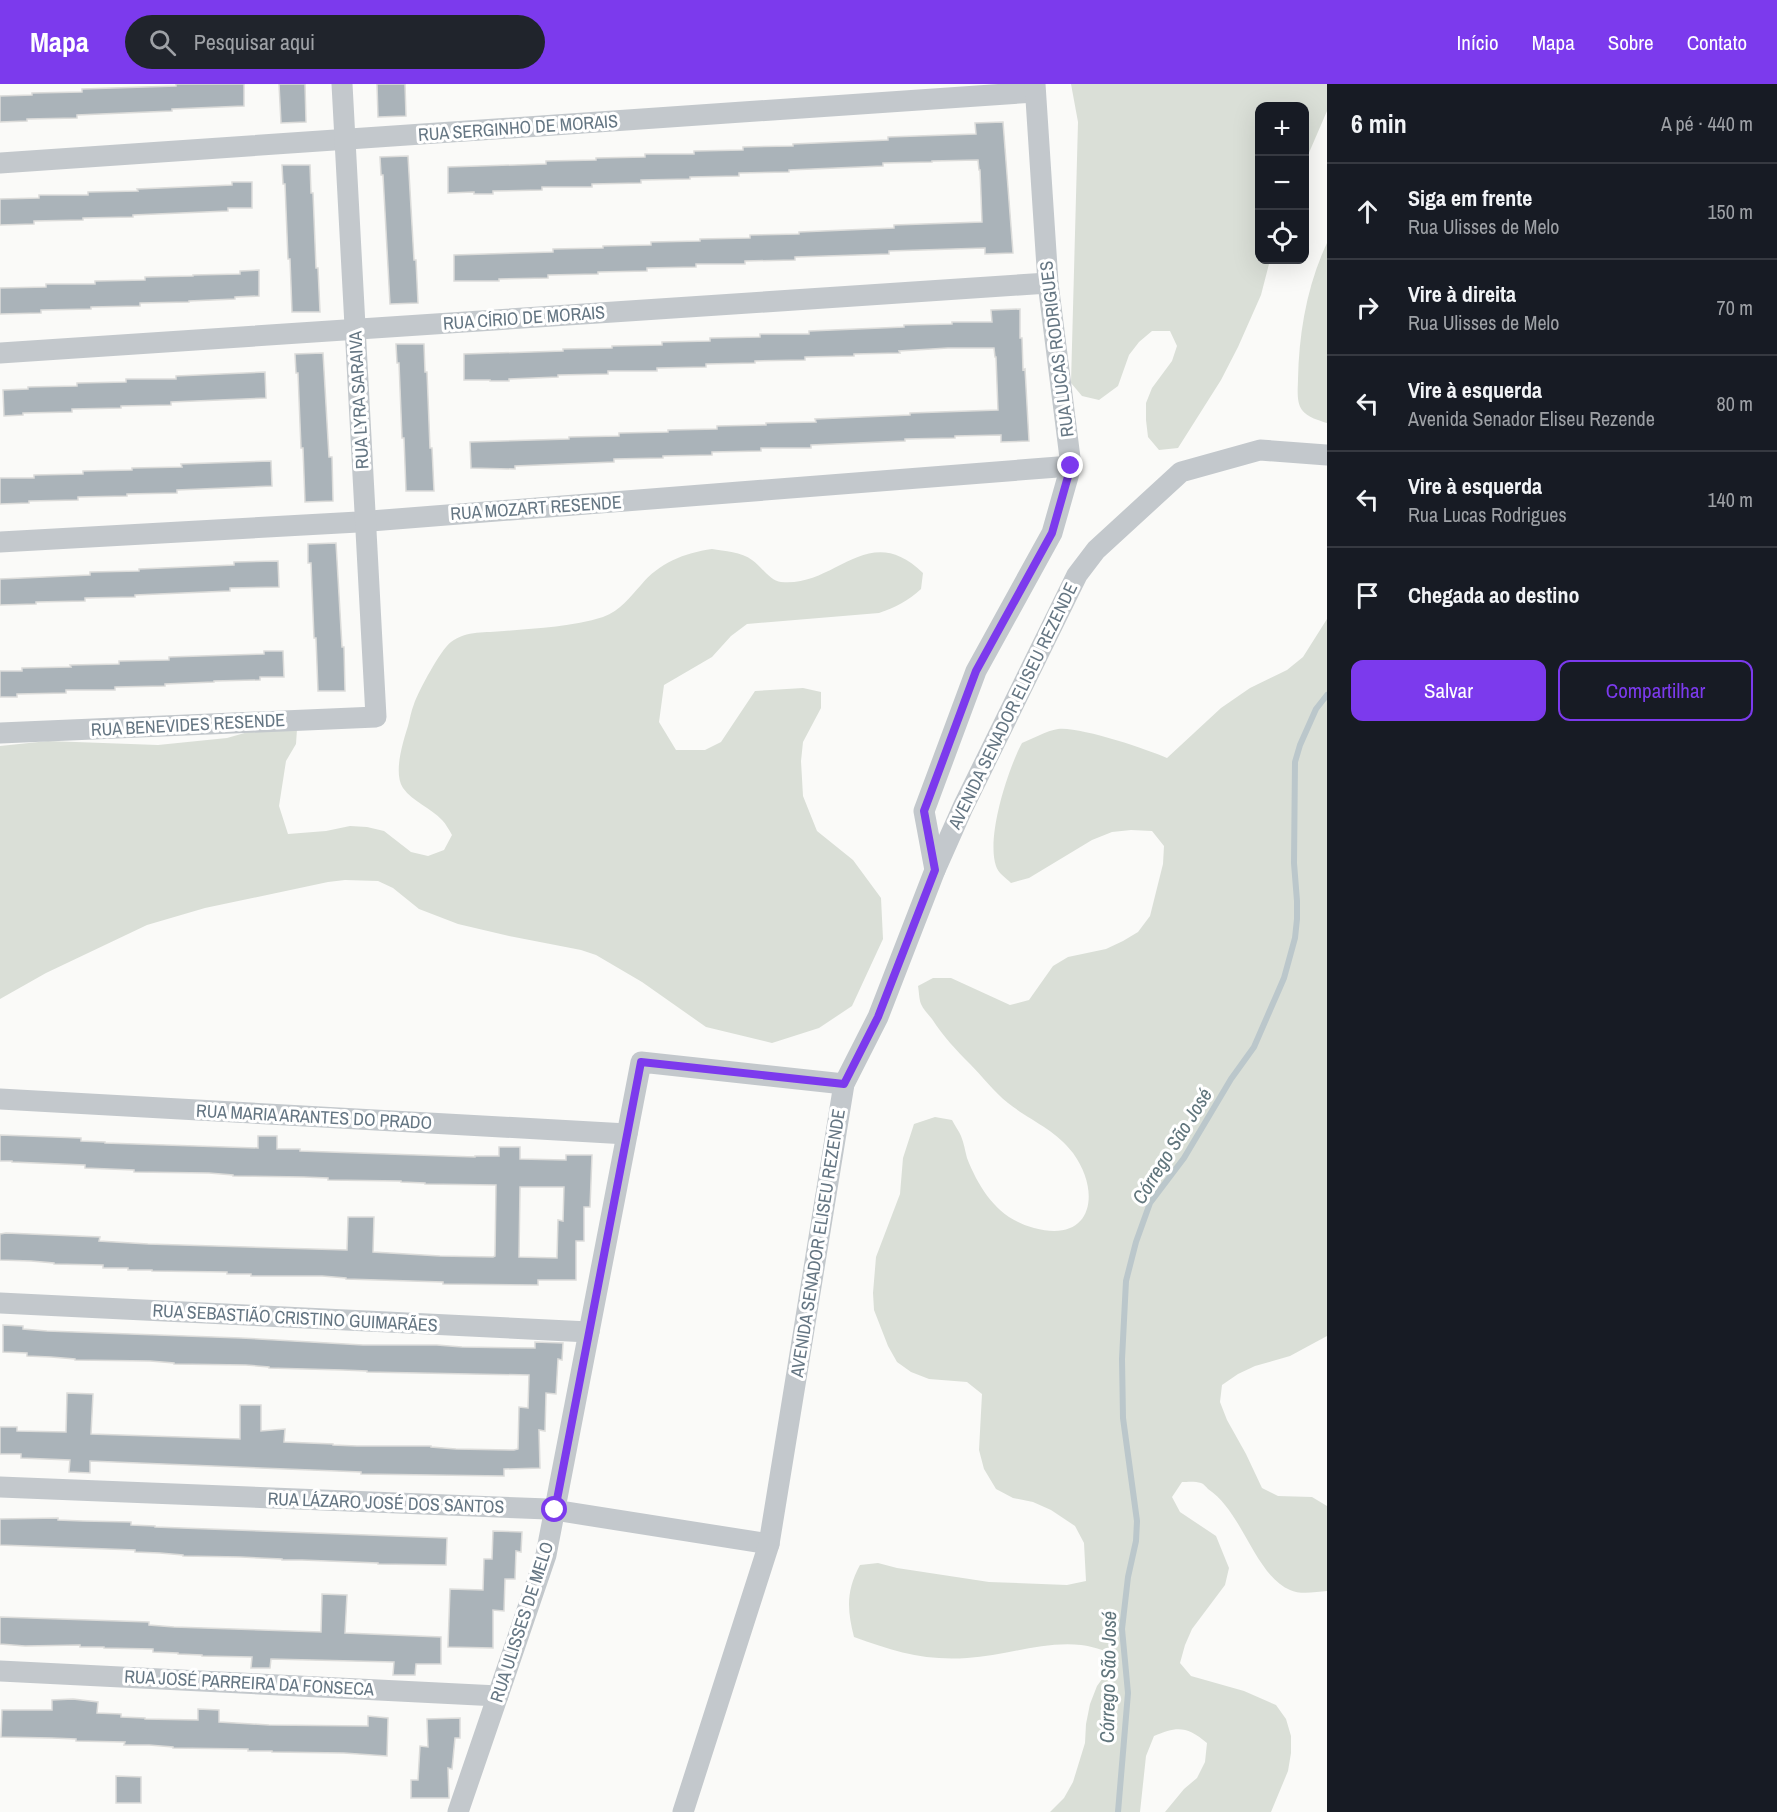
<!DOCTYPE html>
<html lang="pt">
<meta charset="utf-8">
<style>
body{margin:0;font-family:"Archivo Narrow",sans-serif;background:#20242c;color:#f1f3f6}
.controls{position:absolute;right:18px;top:18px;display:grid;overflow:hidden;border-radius:12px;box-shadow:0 6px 24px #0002}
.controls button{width:54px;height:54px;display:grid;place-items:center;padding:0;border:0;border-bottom:2px solid #363941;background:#171b24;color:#f1f3f6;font:30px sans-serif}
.stop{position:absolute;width:18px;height:18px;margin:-14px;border:4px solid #7c3aed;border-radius:50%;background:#fff}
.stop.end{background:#7c3aed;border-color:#fff;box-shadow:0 2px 6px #0008}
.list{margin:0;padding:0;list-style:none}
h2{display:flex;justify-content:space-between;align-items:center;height:78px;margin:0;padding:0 24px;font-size:26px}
h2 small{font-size:20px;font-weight:400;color:#9ea1a6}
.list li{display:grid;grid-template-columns:39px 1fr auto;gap:18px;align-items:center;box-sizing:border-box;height:96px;padding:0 24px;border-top:2px solid #363941}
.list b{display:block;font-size:22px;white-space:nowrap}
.list p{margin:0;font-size:20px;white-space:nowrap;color:#9ea1a6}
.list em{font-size:20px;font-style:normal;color:#9ea1a6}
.actions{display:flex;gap:12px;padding:18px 24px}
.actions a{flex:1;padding:14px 0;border:2px solid #7c3aed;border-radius:12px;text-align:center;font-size:21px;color:#7c3aed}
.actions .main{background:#7c3aed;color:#fff}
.icon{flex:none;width:33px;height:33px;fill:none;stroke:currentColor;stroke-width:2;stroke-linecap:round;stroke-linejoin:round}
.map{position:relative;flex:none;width:1327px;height:1728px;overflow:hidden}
header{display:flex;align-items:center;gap:36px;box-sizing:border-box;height:84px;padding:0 30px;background:#7c3aed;color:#fff}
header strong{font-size:28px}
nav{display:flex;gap:33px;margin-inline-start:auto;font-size:21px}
.search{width:420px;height:54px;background:#20242c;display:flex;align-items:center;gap:15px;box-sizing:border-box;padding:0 21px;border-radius:33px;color:#9ea1a6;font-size:22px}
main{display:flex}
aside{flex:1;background:#171b24}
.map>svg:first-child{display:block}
.green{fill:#dadfd7}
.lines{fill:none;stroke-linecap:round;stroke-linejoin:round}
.stream{stroke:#bbc7cb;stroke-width:6}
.building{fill:#aab3b9;stroke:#dcdcda;stroke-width:1.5;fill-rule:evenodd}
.minor{stroke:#c3c8cc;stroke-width:21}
.route{stroke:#7c3aed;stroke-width:8}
.labels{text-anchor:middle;stroke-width:6;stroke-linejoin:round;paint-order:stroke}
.street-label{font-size:18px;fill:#657683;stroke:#fff}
.water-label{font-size:20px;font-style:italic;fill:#60757c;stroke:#fff}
</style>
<header>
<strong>Mapa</strong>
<div class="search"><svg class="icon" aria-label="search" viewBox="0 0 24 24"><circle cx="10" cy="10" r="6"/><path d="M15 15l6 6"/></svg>Pesquisar aqui</div>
<nav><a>Início</a><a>Mapa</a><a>Sobre</a><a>Contato</a></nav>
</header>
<main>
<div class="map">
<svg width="1327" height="1728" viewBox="0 0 1327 1728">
<rect width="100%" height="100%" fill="#fafaf8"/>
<!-- green -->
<g class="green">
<path d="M 1071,0 L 1327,0 L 1327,27 L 1305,78 L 1304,22 L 1260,22 L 1260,176 L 1270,176 L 1261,211 L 1238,263 L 1221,296 L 1178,364 L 1159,366 L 1148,353 L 1146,336 L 1146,319 L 1152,304 L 1172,277 L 1177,262 L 1170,247 L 1152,247 L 1139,258 L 1129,271 L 1118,302 L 1099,316 L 1082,312 L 1071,299 L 1078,38 Z"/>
<path d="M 1327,159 L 1327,339 C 1320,337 1307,333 1302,326 C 1296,318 1298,304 1298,295 C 1299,249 1307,201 1327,159 Z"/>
<path d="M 712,465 C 724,467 742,468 752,476 C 761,482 770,497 781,498 C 835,504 868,435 923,489 L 921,505 C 908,517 896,523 879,529 L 747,540 L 731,552 L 712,573 L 664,601 L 659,638 L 676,666 L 705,666 L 721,658 L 755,607 L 803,604 L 821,608 L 821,624 L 803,658 L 801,677 L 803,712 L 817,747 L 853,776 L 881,814 L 883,855 L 852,922 L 819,944 L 772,959 L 706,943 L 642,898 L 596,871 L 581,866 L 509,852 L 458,840 L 419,825 L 393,804 L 378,797 L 345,796 L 328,798 L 205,824 L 147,841 L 46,889 L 0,915 L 0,662 L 48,657 L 158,661 L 227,654 L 262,644 L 297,645 L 296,660 L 286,677 L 279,722 L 288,750 L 326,747 L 350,742 L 367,743 L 384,747 L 411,768 L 428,772 L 444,766 L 452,751 C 449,746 446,740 442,736 C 431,724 413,718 403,704 C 393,689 403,658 408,642 C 410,635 411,627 414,620 C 418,608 441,565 451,558 C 467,546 486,549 504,547 C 536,544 572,543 603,533 C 621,526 629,514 641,501 C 659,479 684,469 712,465 Z"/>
<path d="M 1327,535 L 1327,1252 L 1290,1272 L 1255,1282 L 1238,1290 L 1222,1301 L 1220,1318 L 1227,1336 L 1246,1370 L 1262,1404 L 1278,1412 L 1312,1413 L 1327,1422 L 1327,1507 C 1316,1508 1300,1511 1290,1506 C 1254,1490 1243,1428 1208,1405 C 1206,1403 1204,1400 1201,1399 C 1195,1397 1187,1398 1182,1398 L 1172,1413 L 1180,1428 L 1216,1452 L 1229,1484 L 1225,1501 L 1192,1545 L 1185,1561 L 1180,1579 L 1191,1592 L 1244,1607 L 1276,1621 L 1286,1635 L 1291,1652 L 1291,1669 L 1288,1687 L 1271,1728 L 1165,1728 L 1184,1705 L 1197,1694 L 1205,1678 L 1207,1659 C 1187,1642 1177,1642 1154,1652 L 1146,1672 L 1140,1728 L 1050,1728 L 1064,1714 L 1073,1698 L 1085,1659 L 1086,1640 L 1090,1620 L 1097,1602 L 1108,1587 L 1112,1569 C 1102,1566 1091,1562 1081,1561 C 1042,1557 1005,1572 967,1574 C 924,1577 893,1567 854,1553 C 847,1525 846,1507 860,1481 L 878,1479 L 897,1484 L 989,1498 L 1067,1501 L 1086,1497 L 1084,1459 L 1075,1442 L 1051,1426 L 1033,1418 L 1013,1414 L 996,1405 L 984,1385 L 979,1366 L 982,1310 L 967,1298 L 929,1295 L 911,1288 L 897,1278 L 888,1262 L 874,1226 L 873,1209 L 876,1173 L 900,1110 L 903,1074 L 914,1040 L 935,1033 L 952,1036 C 955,1042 959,1047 961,1052 C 964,1059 965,1067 967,1074 C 980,1107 999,1135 1034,1144 C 1092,1160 1102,1109 1073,1069 C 1056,1046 1031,1037 1008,1019 C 994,1008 983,993 970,980 C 956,966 943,952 932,935 C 928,930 923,925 921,920 C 919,915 919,907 918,902 L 933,894 L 951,894 L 1010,921 L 1029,916 L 1053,882 L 1068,873 L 1106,865 L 1123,857 L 1138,848 L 1150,832 L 1163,780 L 1164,762 L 1152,747 L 1131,746 L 1112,748 L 1092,756 L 1029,794 L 1011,799 C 1006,794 998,789 996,782 C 986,753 1008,685 1022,659 C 1034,654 1046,647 1058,645 C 1078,642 1147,665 1167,674 L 1221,624 L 1250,604 L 1287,586 L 1303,573 Z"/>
</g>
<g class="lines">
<!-- stream -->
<path class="stream" d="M 1118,1728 L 1128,1609 L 1122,1545 L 1128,1493 L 1136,1457 L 1137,1437 L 1123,1334 L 1122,1275 L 1126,1197 L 1136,1158 L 1150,1119 L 1184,1074 L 1231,995 L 1254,963 L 1284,894 L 1295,854 L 1297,835 L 1297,817 L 1294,779 L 1295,678 L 1300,661 L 1316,625 L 1327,611"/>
</g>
<!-- building -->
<g class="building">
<path d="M 176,0 L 244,0 L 244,22 L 172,25 L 172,27 L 77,31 L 77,34 L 27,35 L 27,37 L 0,38 L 0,12 L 32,11 L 32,9 L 82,8 L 82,5 L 176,2 Z"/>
<path d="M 279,0 L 305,0 L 306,38 L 281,39 Z"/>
<path d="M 377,0 L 405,0 L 406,32 L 378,33 Z"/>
<path d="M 1003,38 L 1013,169 L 985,170 L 985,164 L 889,167 L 889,170 L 795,173 L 795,176 L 745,177 L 745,180 L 696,180 L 696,183 L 647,184 L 647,187 L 598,188 L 598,190 L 548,191 L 548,194 L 499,195 L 499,197 L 454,197 L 454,171 L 553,168 L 553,165 L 603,164 L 603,162 L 651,161 L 651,158 L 700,157 L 700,155 L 750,154 L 750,151 L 799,150 L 799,148 L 894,144 L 894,141 L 982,138 L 980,86 L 979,86 L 978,76 L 932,77 L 932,78 L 883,79 L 883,82 L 789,86 L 789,88 L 739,89 L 739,92 L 690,93 L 690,95 L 641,96 L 641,99 L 592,100 L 592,103 L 542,103 L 542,106 L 493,107 L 493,110 L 474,110 L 474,108 L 448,109 L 448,83 L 546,80 L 546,77 L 596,76 L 596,74 L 645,73 L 645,70 L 694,70 L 694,67 L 743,66 L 743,63 L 793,62 L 793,60 L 888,56 L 888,53 L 976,50 L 975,39 Z"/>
<path d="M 408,72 L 414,176 L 416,176 L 418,219 L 390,220 L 383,91 L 381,91 L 380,73 Z"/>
<path d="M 282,81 L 310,81 L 311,109 L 313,109 L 316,184 L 318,184 L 320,228 L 292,228 L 290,175 L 288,175 L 285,100 L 283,100 Z"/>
<path d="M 232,98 L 252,98 L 252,124 L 228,124 L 228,127 L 133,131 L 133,133 L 83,134 L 83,136 L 34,137 L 34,140 L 0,141 L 0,115 L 39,114 L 39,111 L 88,111 L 88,108 L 138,107 L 137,105 L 232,101 Z"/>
<path d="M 259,186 L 259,212 L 235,213 L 235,215 L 189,217 L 189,218 L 140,219 L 140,222 L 91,223 L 91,225 L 41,226 L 41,229 L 0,230 L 0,204 L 46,203 L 46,200 L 95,200 L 95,197 L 145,196 L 145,193 L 193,192 L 193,191 L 240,190 L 240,187 Z"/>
<path d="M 1020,225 L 1020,254 L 1022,254 L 1023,286 L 1025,285 L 1029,357 L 1001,358 L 1001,351 L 955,352 L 955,354 L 905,355 L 905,357 L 811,361 L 811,364 L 761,364 L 761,367 L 712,368 L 712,371 L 663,372 L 663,374 L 614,375 L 614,378 L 515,382 L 515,385 L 471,384 L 470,358 L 569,355 L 569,353 L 619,352 L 619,349 L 668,348 L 668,346 L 717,345 L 717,342 L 766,341 L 766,339 L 816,338 L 815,335 L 910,331 L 910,329 L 998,326 L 996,273 L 995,273 L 994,264 L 948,264 L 899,267 L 900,269 L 854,270 L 854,272 L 805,273 L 805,276 L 755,277 L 755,279 L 706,280 L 706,283 L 657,284 L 657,287 L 608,287 L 608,290 L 558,291 L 558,293 L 509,295 L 509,297 L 490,297 L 490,296 L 464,296 L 464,270 L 563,267 L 563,265 L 612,264 L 612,262 L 662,261 L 662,258 L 710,257 L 710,254 L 760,253 L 760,250 L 809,250 L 809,247 L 904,243 L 904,241 L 952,240 L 952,238 L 992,238 L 991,226 Z"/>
<path d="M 396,260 L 424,260 L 425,288 L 427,288 L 430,364 L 432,364 L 434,407 L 406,407 L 404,354 L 402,354 L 399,279 L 397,279 Z"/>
<path d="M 323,269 L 329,373 L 332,373 L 333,417 L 305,418 L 303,364 L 301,364 L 298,289 L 296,289 L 295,270 Z"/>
<path d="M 265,288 L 266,314 L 171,318 L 171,321 L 121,322 L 121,324 L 72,325 L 72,328 L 23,329 L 23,331 L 4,332 L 3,306 L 28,305 L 28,303 L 77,302 L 77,299 L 126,298 L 126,295 L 176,295 L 176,292 Z"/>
<path d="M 271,377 L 272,402 L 177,406 L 177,409 L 127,410 L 127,412 L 78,413 L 78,416 L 29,417 L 29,419 L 0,420 L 0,394 L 34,394 L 34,391 L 83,390 L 83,387 L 132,386 L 132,384 L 182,383 L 181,380 Z"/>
<path d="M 336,459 L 342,563 L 344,563 L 345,607 L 318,607 L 316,554 L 314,554 L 311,479 L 308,479 L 308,460 Z"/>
<path d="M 278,477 L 279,503 L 230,504 L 230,507 L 135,511 L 135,513 L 85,514 L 85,517 L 36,518 L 36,520 L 0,521 L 0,495 L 90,491 L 90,488 L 139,487 L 139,485 L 234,481 L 234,478 Z"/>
<path d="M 264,567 L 283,567 L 284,593 L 260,593 L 260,596 L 214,597 L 214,598 L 165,600 L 165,602 L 115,603 L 115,606 L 66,606 L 66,609 L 17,610 L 17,613 L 0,613 L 0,587 L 22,587 L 22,584 L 71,583 L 70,581 L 119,580 L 119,577 L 169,576 L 169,573 L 264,570 Z"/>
<path d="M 0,1051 L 81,1054 L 81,1057 L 105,1058 L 105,1059 L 258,1064 L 258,1052 L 277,1052 L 277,1065 L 300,1065 L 300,1067 L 475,1073 L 475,1072 L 499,1072 L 499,1063 L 520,1063 L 520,1075 L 566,1076 L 566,1071 L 592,1071 L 590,1123 L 584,1123 L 584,1157 L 576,1157 L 576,1196 L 538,1196 L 538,1201 L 443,1200 L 443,1198 L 346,1195 L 346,1194 L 322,1192 L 251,1192 L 251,1190 L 227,1190 L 227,1188 L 152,1187 L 152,1186 L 128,1186 L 128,1184 L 103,1184 L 103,1181 L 54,1180 L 54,1179 L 31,1177 L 0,1176 L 0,1150 L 6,1149 L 100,1153 L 99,1157 L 148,1160 L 347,1166 L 348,1133 L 374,1133 L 373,1168 L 440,1172 L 493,1173 L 495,1172 L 496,1101 L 425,1100 L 425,1099 L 401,1098 L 401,1097 L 328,1096 L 328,1094 L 304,1093 L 233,1092 L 233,1091 L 209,1089 L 134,1088 L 134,1086 L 85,1084 L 85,1081 L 12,1078 L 12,1077 L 0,1077 ZM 520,1103 L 564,1103 L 563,1137 L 558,1136 L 557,1174 L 519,1173 Z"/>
<path d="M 3,1241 L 23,1242 L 23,1245 L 47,1247 L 241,1254 L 363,1261 L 437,1261 L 462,1263 L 535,1264 L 535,1258 L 563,1259 L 562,1276 L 558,1275 L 556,1310 L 546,1309 L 545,1347 L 539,1346 L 540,1384 L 504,1385 L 504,1392 L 361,1390 L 361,1388 L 337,1387 L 90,1377 L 90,1389 L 69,1388 L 70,1376 L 21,1374 L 21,1370 L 0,1370 L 0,1343 L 17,1343 L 17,1347 L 66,1348 L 67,1309 L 93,1310 L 91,1350 L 240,1355 L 240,1321 L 261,1321 L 261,1347 L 285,1345 L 284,1358 L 333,1360 L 333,1361 L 357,1362 L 431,1362 L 431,1363 L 456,1365 L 514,1366 L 518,1365 L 519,1323 L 528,1324 L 529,1291 L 367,1288 L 367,1287 L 343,1286 L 269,1284 L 269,1283 L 246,1281 L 174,1280 L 174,1279 L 150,1277 L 75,1276 L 75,1275 L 51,1273 L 27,1272 L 27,1269 L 3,1268 Z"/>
<path d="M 58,1434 L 58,1436 L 83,1437 L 131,1438 L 131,1441 L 155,1442 L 155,1443 L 447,1454 L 446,1481 L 378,1480 L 378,1479 L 302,1476 L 282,1476 L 282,1475 L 241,1473 L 183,1472 L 183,1471 L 160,1469 L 135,1468 L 135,1466 L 0,1461 L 0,1435 Z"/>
<path d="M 493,1447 L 522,1448 L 521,1468 L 516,1467 L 515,1495 L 505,1495 L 504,1527 L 493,1526 L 493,1564 L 448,1563 L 450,1505 L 483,1506 L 484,1475 L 492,1475 Z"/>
<path d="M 322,1510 L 347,1511 L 345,1549 L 441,1553 L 441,1580 L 416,1580 L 415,1591 L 393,1591 L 394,1578 L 271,1575 L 270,1584 L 251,1584 L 252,1573 L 202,1572 L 202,1571 L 178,1570 L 178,1569 L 153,1568 L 153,1565 L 104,1564 L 104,1563 L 80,1563 L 80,1561 L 25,1562 L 0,1560 L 0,1533 L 149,1538 L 149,1541 L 174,1543 L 321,1548 Z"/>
<path d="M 73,1615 L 98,1618 L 97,1629 L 121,1630 L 121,1633 L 145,1634 L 145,1635 L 198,1636 L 198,1625 L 219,1626 L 219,1638 L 269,1641 L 368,1642 L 368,1632 L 388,1634 L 387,1672 L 344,1669 L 272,1668 L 272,1667 L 248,1667 L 248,1665 L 173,1664 L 173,1663 L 149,1661 L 124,1661 L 125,1658 L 76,1657 L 76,1655 L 52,1654 L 1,1653 L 2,1626 L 52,1626 L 52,1616 Z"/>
<path d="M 460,1634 L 460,1654 L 455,1654 L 452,1685 L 448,1684 L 449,1714 L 411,1714 L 411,1696 L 418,1696 L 420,1662 L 428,1663 L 427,1635 Z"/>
<path d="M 116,1692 L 141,1693 L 141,1719 L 116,1719 Z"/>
</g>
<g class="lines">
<!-- minor -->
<g class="minor">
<path d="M 0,79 L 1035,8"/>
<path d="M 0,269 L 1048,199"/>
<path d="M 0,458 L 358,438 L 1071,382"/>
<path d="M 0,649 L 376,633 L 342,0"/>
<path d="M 935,786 L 924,727 L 976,587 L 1052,449 L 1071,382 L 1048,199 L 1035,0"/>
<path d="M 0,1015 L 627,1050"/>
<path d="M 0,1219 L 589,1248"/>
<path d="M 0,1403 L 548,1425 L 769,1460"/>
<path d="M 0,1587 L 498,1612"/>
<path d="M 458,1728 L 546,1471 L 641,978 L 844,1000"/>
<path d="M 683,1728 L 769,1460 L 844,1000 L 878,933 L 935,786 L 963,723 L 1077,491 L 1096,466 L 1181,388 L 1260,366 L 1327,371"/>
</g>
</g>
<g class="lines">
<!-- route -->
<path class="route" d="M 555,1426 L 641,978 L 844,1000 L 878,933 L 935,786 L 924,727 L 976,587 L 1052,449 L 1071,382"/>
</g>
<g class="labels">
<!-- street labels -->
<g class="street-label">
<text transform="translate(518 44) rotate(-4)" y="6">RUA SERGINHO DE MORAIS</text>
<text transform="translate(524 234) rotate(-4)" y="6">RUA CÍRIO DE MORAIS</text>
<text transform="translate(1057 265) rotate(-97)" y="6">RUA LUCAS RODRIGUES</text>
<text transform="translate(359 316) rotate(-93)" y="6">RUA LYRA SARAIVA</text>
<text transform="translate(536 424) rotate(-4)" y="6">RUA MOZART RESENDE</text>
<text transform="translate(1013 622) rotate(-64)" y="6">AVENIDA SENADOR ELISEU REZENDE</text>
<text transform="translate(188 641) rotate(-3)" y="6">RUA BENEVIDES RESENDE</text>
<text transform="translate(314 1033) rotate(3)" y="6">RUA MARIA ARANTES DO PRADO</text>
<text transform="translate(818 1159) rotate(-81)" y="6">AVENIDA SENADOR ELISEU REZENDE</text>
<text transform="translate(295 1234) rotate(3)" y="6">RUA SEBASTIÃO CRISTINO GUIMARÃES</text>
<text transform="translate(386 1419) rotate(2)" y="6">RUA LÁZARO JOSÉ DOS SANTOS</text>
<text transform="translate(522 1538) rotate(-72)" y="6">RUA ULISSES DE MELO</text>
<text transform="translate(249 1599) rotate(3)" y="6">RUA JOSÉ PARREIRA DA FONSECA</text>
</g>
<!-- water labels -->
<g class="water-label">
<text transform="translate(1172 1062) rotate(-58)" y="7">Córrego São José</text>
<text transform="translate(1108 1593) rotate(-89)" y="7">Córrego São José</text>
</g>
</g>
</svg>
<div class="controls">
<button>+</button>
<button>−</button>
<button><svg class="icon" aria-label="locate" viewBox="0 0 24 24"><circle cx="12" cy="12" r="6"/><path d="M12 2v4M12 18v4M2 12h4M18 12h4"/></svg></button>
</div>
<div class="stop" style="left:555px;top:1426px"></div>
<div class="stop end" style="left:1071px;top:382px"></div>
</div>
<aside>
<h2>6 min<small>A pé · 440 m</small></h2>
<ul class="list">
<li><svg class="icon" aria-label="ahead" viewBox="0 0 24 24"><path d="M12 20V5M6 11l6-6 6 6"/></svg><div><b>Siga em frente</b><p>Rua Ulisses de Melo</p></div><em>150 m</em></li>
<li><svg class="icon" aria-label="right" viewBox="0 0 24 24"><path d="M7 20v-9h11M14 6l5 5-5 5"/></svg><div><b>Vire à direita</b><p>Rua Ulisses de Melo</p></div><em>70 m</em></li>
<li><svg class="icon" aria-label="left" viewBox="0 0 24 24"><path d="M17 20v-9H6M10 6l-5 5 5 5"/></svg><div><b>Vire à esquerda</b><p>Avenida Senador Eliseu Rezende</p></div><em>80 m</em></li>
<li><svg class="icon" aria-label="left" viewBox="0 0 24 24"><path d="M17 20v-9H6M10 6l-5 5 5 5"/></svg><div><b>Vire à esquerda</b><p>Rua Lucas Rodrigues</p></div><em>140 m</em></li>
<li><svg class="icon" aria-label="arrive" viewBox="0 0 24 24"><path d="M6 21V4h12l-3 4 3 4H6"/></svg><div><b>Chegada ao destino</b></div></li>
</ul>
<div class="actions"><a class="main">Salvar</a><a>Compartilhar</a></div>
</aside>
</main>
